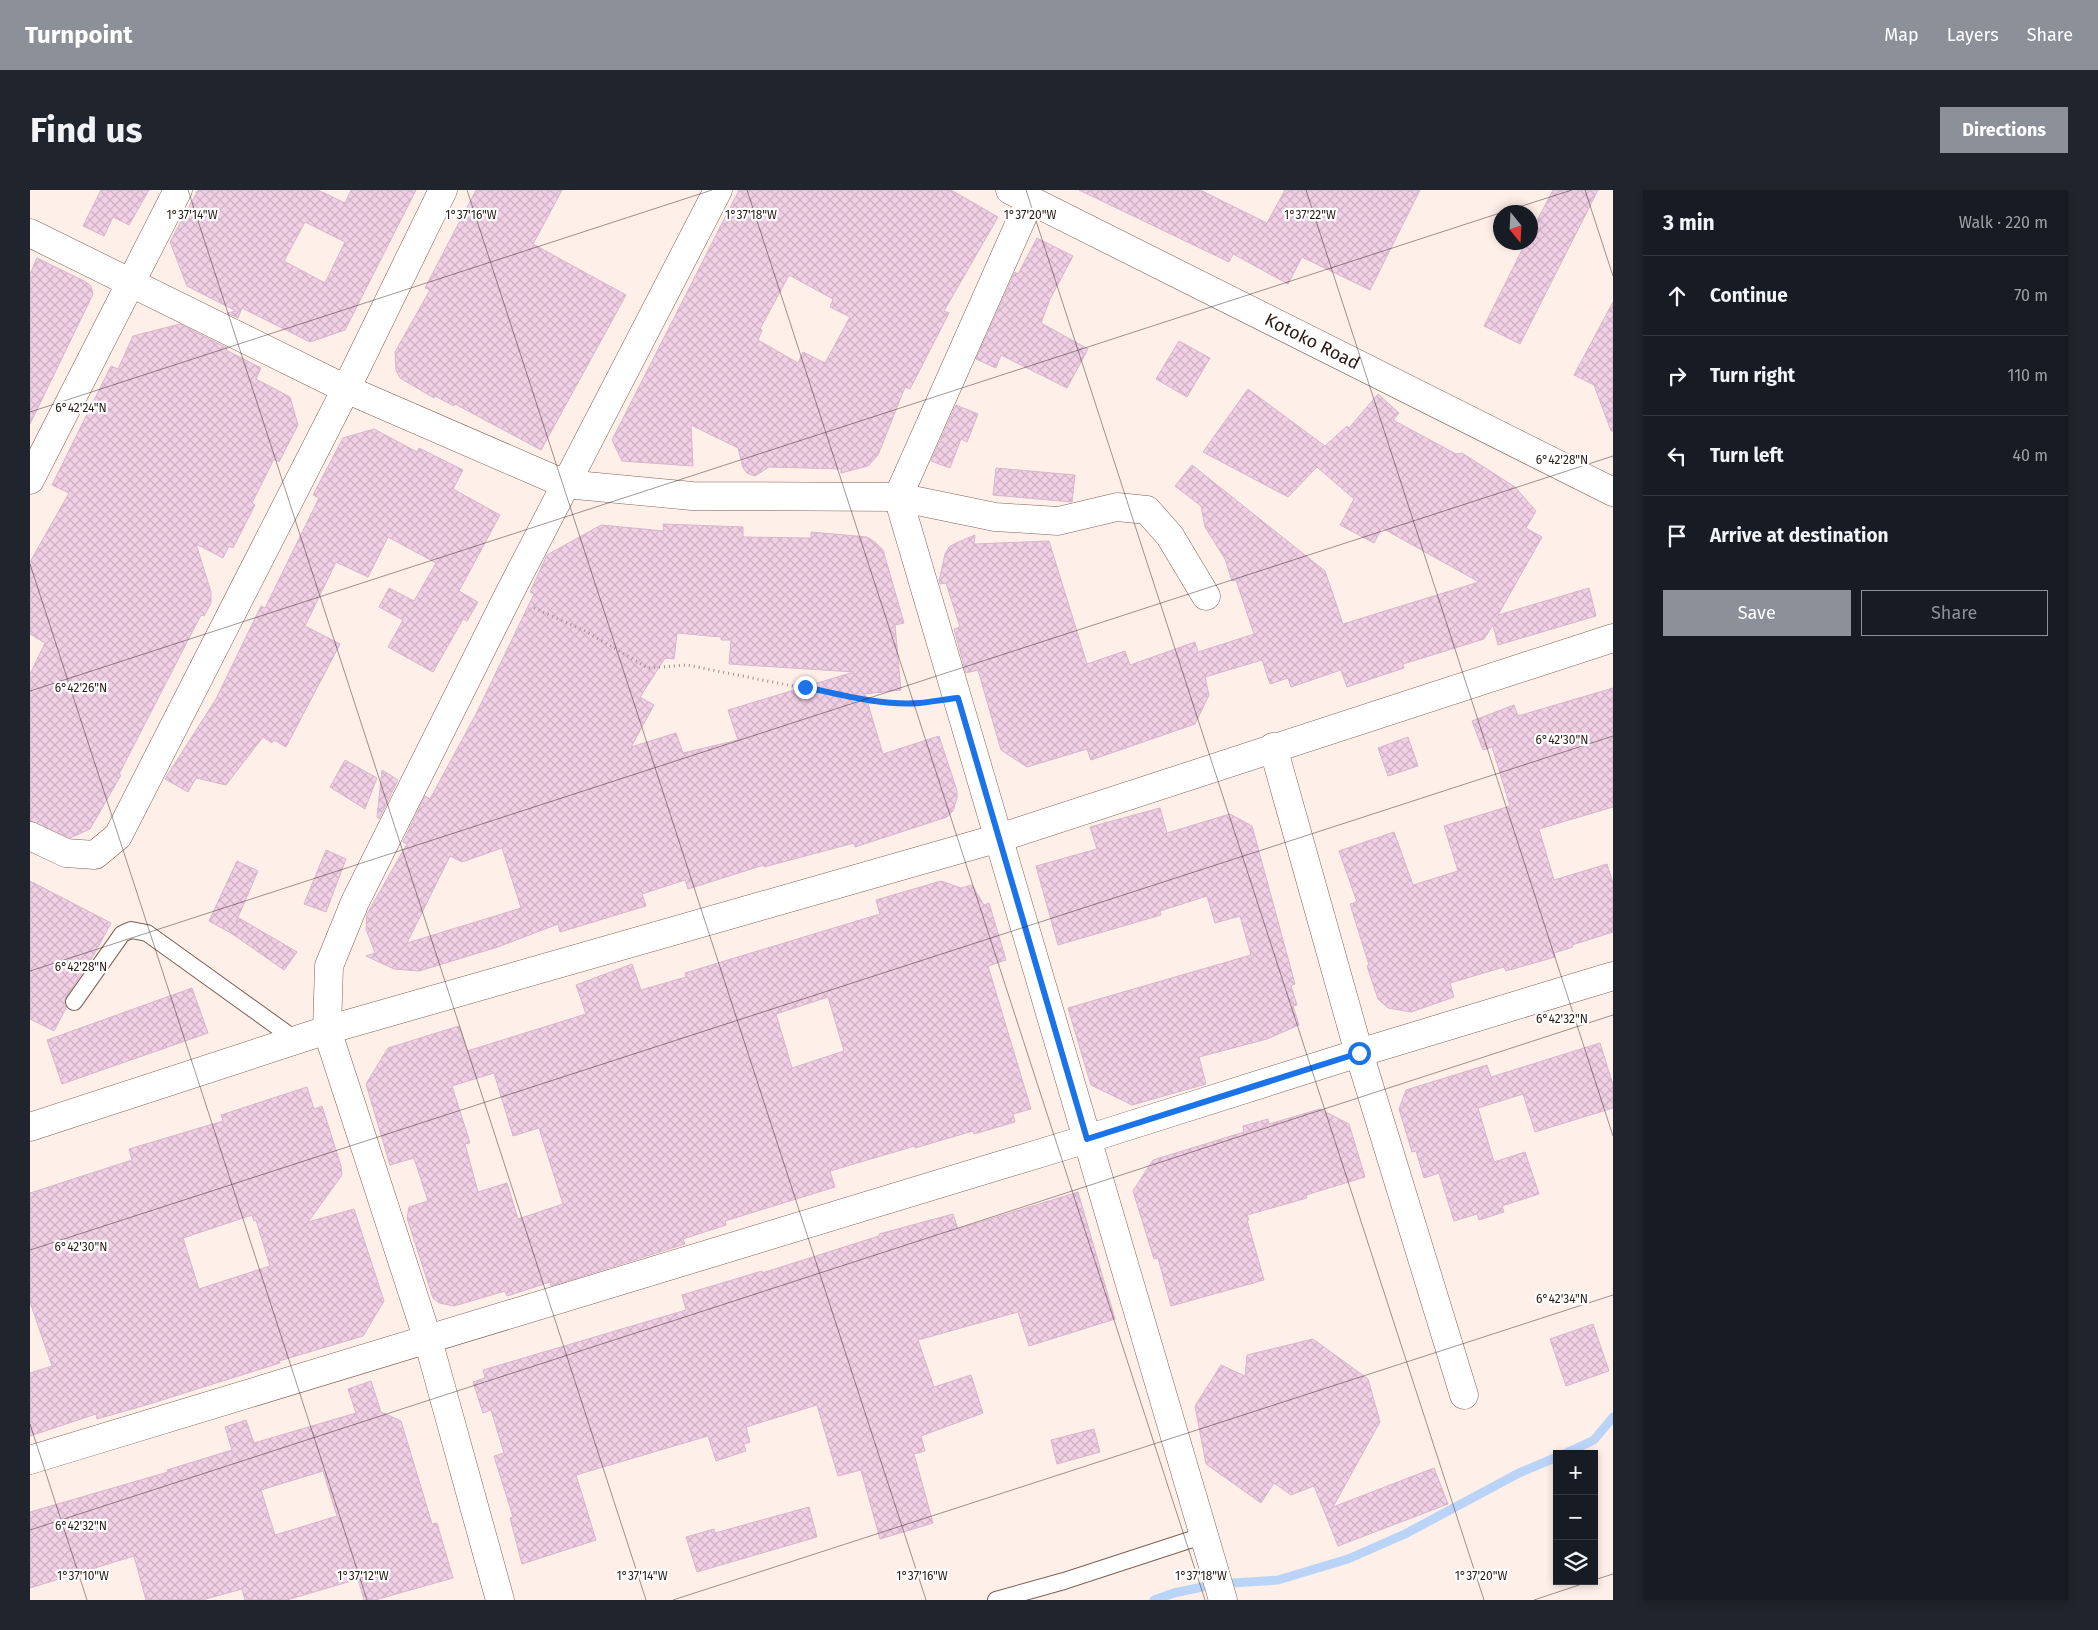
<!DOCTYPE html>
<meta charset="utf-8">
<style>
body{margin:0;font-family:"Fira Sans",sans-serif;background:#20242c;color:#f1f3f6}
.controls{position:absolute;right:15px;bottom:15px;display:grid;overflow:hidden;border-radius:0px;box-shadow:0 2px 8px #0003}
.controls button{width:45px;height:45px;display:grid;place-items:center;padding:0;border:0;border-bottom:1px solid #363941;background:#171b24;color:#f1f3f6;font:25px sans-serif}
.compass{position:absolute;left:1463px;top:15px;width:45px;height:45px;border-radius:50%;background:#171b24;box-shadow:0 2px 8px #0003;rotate:162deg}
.stop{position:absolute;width:15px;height:15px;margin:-11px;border:4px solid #1a73e8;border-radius:50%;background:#fff}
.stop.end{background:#1a73e8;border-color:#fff;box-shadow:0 1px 5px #0008}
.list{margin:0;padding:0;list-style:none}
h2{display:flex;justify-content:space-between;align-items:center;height:65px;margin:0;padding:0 20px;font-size:21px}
h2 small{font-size:16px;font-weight:400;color:#9ea1a6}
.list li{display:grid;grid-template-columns:32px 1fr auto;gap:15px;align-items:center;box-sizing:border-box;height:80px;padding:0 20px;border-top:1px solid #363941}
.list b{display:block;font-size:19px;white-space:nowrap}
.list em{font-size:16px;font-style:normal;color:#9ea1a6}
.actions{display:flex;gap:10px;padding:15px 20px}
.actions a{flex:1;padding:11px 0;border:1px solid #8c9099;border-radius:0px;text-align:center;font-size:18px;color:#8c9099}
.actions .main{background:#8c9099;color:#fff}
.icon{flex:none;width:28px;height:28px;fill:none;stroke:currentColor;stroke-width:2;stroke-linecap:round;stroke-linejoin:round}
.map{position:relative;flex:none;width:1583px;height:1410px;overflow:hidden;border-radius:0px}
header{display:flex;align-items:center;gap:30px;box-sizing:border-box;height:70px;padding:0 25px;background:#8c9099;color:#fff}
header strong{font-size:24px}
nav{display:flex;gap:28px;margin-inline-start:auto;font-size:18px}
.intro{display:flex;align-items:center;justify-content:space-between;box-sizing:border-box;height:120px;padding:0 30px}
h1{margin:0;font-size:35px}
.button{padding:12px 22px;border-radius:0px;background:#8c9099;color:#fff;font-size:18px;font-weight:700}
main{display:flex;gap:30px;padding:0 30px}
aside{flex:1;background:#171b24;border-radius:0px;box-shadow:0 2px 8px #0003}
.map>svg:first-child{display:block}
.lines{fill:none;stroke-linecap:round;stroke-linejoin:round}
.stream{stroke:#bad4f7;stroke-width:9}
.building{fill:url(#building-cross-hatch);stroke:#d8b7cc;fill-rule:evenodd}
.lane-casing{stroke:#805f53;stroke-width:18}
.street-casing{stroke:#805f53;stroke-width:29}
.secondary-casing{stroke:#805f53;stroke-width:29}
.path{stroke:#9e8f8a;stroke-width:3;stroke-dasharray:1 4;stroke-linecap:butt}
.lane{stroke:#fff;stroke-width:16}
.street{stroke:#fff;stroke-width:28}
.secondary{stroke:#fff;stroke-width:28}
.route{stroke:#1a73e8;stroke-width:6}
.ticks{fill:none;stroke:#291b16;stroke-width:1;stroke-opacity:0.45}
.labels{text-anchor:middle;stroke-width:4.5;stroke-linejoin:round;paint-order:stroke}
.street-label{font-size:18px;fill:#291b16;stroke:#fff}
.ticks-label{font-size:12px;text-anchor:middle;fill:#291b16;stroke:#fff;stroke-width:4.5;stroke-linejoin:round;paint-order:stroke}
</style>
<header>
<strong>Turnpoint</strong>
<nav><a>Map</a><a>Layers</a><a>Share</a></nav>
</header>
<div class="intro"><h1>Find us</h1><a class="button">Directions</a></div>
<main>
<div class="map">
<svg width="1583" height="1410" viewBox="0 0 1583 1410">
<defs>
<pattern id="building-cross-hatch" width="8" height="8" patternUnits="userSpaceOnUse" patternTransform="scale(1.25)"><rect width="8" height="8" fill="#f1cfe5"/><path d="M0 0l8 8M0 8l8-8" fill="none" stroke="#cfb1c4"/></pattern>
</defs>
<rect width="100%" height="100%" fill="#ffefe9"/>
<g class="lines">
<!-- stream -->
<g class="stream">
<path d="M 1534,1264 L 1564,1250 L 1583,1227"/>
<path d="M 1124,1410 L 1144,1403 L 1186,1394 L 1248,1390 L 1318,1369 L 1375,1344 L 1489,1283 L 1527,1267"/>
</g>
</g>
<!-- building -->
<g class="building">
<path d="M 71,0 L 119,0 L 99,35 L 83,27 L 74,46 L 53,36 Z"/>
<path d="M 168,0 L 288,0 L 315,13 L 321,0 L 386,0 L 315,140 L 280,152 L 212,118 L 208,128 L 197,123 L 206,121 L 157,96 L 140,52 ZM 275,32 L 315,52 L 295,93 L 254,71 Z"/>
<path d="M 446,0 L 532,0 L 503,54 L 596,105 L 511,260 L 425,214 L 424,216 L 405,206 L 404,208 L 370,188 L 366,180 L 365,162 L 400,100 L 395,98 Z"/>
<path d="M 709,0 L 921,0 L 968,27 L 914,121 L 919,123 L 880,199 L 875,197 L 848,265 L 838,276 L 811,283 L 811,279 L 739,277 L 725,286 L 717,283 L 713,278 L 708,258 L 661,235 L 663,276 L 592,271 L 582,250 ZM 759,85 L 803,109 L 800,117 L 820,127 L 795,173 L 773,162 L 768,173 L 728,150 L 732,140 L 730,139 Z"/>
<path d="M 1049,0 L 1170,0 L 1237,33 L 1255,0 L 1390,0 L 1340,100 L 1272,67 L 1258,94 L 1203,64 L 1199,72 Z"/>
<path d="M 1523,0 L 1568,0 L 1490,154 L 1454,136 L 1496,52 L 1500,52 L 1500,44 Z"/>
<path d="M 1007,48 L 1043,66 L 1020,109 L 1011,133 L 1058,159 L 1037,198 L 971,165 L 966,178 L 946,169 L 985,82 L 988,84 Z"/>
<path d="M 7,68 L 56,92 L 61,96 L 63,104 L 0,234 L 0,84 Z"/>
<path d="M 1583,112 L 1583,241 L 1581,241 L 1564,195 L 1544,185 Z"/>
<path d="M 150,134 L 197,158 L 196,160 L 231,178 L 226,189 L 260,207 L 268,235 L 249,272 L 244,269 L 222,313 L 225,315 L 203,358 L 199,356 L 193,368 L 166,354 L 181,402 L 181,413 L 174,426 L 171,425 L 89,584 L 91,585 L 60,639 L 40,648 L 0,631 L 0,484 L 15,453 L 0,444 L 0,372 L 39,303 L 22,295 L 81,176 L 88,179 L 103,146 Z"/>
<path d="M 1149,151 L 1180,168 L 1157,207 L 1126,189 Z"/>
<path d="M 1218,199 L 1295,256 L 1317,236 L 1319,238 L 1348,204 L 1369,223 L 1363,230 L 1426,264 L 1432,263 L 1485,297 L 1506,321 L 1496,338 L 1512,347 L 1468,425 L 1559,398 L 1566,426 L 1468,455 L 1463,435 L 1454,449 L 1373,474 L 1374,478 L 1317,497 L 1311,480 L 1261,497 L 1258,488 L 1240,494 L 1232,470 L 1175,487 L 1179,505 L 1165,534 L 1061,570 L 1057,559 L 997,577 L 971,560 L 948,480 L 936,483 L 924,439 L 930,437 L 916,393 L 910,394 L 909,391 L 915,364 L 919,357 L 926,353 L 945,345 L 944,354 L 1019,351 L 1057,474 L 1095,461 L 1100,475 L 1165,452 L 1168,462 L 1224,444 L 1206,390 L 1202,391 L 1195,369 L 1175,337 L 1171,316 L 1145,296 L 1162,275 L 1295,381 L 1313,434 L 1449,392 L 1352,338 L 1344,353 L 1310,335 L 1324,309 L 1287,277 L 1258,307 L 1173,262 Z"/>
<path d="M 926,215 L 948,224 L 937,252 L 931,249 L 920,278 L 901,271 Z"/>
<path d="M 344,239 L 387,262 L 389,258 L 433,280 L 423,299 L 470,325 L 429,401 L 448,412 L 437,431 L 433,429 L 403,482 L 358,457 L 373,430 L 349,417 L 359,398 L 384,411 L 406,373 L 358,347 L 338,387 L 306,372 L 275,436 L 310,454 L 256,557 L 244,550 L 242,553 L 233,547 L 196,595 L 166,588 L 158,602 L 135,589 L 186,509 L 231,416 L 235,418 L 289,308 L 283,305 L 313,248 Z"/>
<path d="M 966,278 L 1045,285 L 1042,312 L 963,305 Z"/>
<path d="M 633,334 L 713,337 L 713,347 L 781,348 L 781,342 L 837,347 L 845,352 L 853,360 L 874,433 L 865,435 L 871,500 L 835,504 L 853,564 L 909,546 L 927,601 L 927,608 L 923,621 L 917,627 L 825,657 L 824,653 L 734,677 L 734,675 L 658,699 L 655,690 L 612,704 L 616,716 L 530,742 L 528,734 L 468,757 L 389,781 L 364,779 L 336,766 L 345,763 L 336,739 L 337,724 L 377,654 L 373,652 L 395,606 L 400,609 L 446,524 L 504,404 L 500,402 L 517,365 L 571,335 L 634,341 ZM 647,443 L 691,447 L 691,450 L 701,450 L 699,474 L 824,482 L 698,520 L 708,550 L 653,563 L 646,543 L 601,557 L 624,515 L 610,507 L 635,468 L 644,469 ZM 472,658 L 491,718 L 377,753 L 420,666 L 432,672 Z"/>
<path d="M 1583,498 L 1583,617 L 1509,639 L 1524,690 L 1577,674 L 1583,693 L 1583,742 L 1542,755 L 1543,757 L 1524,763 L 1525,767 L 1476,781 L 1474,777 L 1420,793 L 1424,807 L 1381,822 L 1358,818 L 1348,809 L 1337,776 L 1339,775 L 1320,714 L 1327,712 L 1309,661 L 1364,642 L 1383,695 L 1428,681 L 1414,636 L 1480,616 L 1462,557 L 1453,560 L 1442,531 L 1484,515 L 1488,526 Z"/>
<path d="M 1378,547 L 1388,576 L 1358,586 L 1348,558 Z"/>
<path d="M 315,570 L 347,588 L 335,619 L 300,597 Z"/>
<path d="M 352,580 L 368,590 L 349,629 L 347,627 Z"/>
<path d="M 1130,618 L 1137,643 L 1200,624 L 1222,636 L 1265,794 L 1261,796 L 1267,815 L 1263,816 L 1269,835 L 1237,849 L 1169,867 L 1176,894 L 1102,915 L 1061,895 L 1038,818 L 1221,765 L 1210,726 L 1185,733 L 1177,706 L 1130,721 L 1131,725 L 1028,755 L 1006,676 L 1067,659 L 1060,637 Z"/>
<path d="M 296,660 L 316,669 L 296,722 L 274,714 Z"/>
<path d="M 207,671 L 228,681 L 206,732 L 209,728 L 267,762 L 254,780 L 201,743 L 179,731 Z"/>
<path d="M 0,691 L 81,733 L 61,770 L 36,807 L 34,812 L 36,818 L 24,841 L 0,829 Z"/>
<path d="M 911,691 L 931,698 L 942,695 L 954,715 L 959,713 L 976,770 L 958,776 L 1001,919 L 983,924 L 985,932 L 944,944 L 943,941 L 885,958 L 885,956 L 800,981 L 805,997 L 695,1031 L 696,1035 L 653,1049 L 655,1054 L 521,1096 L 520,1092 L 477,1106 L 475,1101 L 424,1116 L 409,1113 L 403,1108 L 377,1028 L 379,1017 L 398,1011 L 384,968 L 360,975 L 336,894 L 358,858 L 429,836 L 437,861 L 556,824 L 546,795 L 602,774 L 611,800 L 656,787 L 655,783 L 850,724 L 846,710 ZM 798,807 L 814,861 L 762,878 L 746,824 ZM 464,883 L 483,946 L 509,938 L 533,1014 L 488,1029 L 477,993 L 448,1002 L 435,954 L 440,953 L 422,896 Z"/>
<path d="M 162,798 L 178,843 L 32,894 L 17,850 Z"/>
<path d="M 1570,853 L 1583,895 L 1583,918 L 1505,942 L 1493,904 L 1448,918 L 1464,972 L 1495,962 L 1509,1004 L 1472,1016 L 1474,1022 L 1449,1030 L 1447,1024 L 1424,1031 L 1409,983 L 1394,988 L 1386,961 L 1382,962 L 1369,919 L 1376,900 L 1457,875 L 1461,887 Z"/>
<path d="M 277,897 L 284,919 L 292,916 L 311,976 L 312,985 L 278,1032 L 324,1019 L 354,1111 L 333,1146 L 249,1171 L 250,1173 L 116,1215 L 67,1229 L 66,1224 L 0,1246 L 0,1183 L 22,1176 L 0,1112 L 0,1003 L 102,970 L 99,959 L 193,931 L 191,925 ZM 222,1025 L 224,1031 L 226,1030 L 240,1076 L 169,1099 L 153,1048 Z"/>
<path d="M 1290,919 L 1319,934 L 1335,987 L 1276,1005 L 1277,1008 L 1217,1025 L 1219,1030 L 1217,1030 L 1234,1090 L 1141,1116 L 1128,1068 L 1124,1069 L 1103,1001 L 1123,970 L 1214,942 L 1213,936 L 1238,929 L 1239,934 Z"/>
<path d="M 1048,1002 L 1085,1129 L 999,1156 L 988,1122 L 888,1150 L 904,1197 L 941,1185 L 953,1223 L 891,1246 L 895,1261 L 884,1264 L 903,1333 L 850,1349 L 831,1280 L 808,1286 L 787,1215 L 716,1237 L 720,1252 L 714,1254 L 716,1261 L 686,1271 L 678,1246 L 546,1285 L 566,1350 L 492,1374 L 480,1328 L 483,1327 L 464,1266 L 474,1263 L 461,1220 L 453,1223 L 443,1192 L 455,1188 L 453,1180 L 656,1120 L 652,1105 L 732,1081 L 732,1083 L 849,1046 L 849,1044 L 923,1024 L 928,1039 Z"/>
<path d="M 1563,1134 L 1579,1181 L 1536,1196 L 1520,1149 Z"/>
<path d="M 1283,1149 L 1338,1189 L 1350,1232 L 1303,1317 L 1404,1278 L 1418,1314 L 1308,1356 L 1284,1296 L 1261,1305 L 1244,1293 L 1231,1313 L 1176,1274 L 1165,1216 L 1191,1175 L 1215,1186 L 1217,1165 Z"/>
<path d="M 341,1191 L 351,1222 L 371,1231 L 402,1334 L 407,1333 L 423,1388 L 345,1410 L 334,1410 L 328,1389 L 257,1410 L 215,1410 L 212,1399 L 172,1410 L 116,1410 L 104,1366 L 0,1398 L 0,1322 L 138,1282 L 137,1280 L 202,1260 L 195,1237 L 216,1230 L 224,1253 L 326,1223 L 318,1199 ZM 293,1281 L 307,1326 L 245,1345 L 231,1300 Z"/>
<path d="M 1064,1239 L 1070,1262 L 1027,1274 L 1021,1250 Z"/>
<path d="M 779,1317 L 787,1347 L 667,1382 L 656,1347 L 684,1339 L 685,1343 Z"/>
</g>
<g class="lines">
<!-- lane casing -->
<g class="lane-casing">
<g id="lane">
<path d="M 44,812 L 92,744 L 101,740 L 117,743 L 266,850"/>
<path d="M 966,1410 L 1034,1391 L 1175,1345"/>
</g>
</g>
<!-- street casing -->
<g class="street-casing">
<g id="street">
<path d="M 1000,10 L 868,307 L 1193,1410"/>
<path d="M 0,43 L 316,199 L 535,294 L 662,306 L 868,307 L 965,327 L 1028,331 L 1087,317 L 1117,320 L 1140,346 L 1176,406"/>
<path d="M 0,290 L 148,0"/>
<path d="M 1243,557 L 1329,863 L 1434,1205"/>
<path d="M 0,646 L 36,663 L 65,665 L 88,646 L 316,199 L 413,0"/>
<path d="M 0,937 L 297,840 L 969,648 L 1583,448"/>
<path d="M 0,1270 L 1057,949 L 1329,863 L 1583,786"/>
<path d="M 470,1410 L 398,1150 L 297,840 L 299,776 L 325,712 L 478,406 L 688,0"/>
</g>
</g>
<!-- secondary casing -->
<g class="secondary-casing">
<g id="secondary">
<path id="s1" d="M 980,0 L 1583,302"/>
</g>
</g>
<!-- path -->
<path class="path" d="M 504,418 L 555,441 L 618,478 L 657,475 L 828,509 L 888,514 L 899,512"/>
<!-- lane -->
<use href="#lane" class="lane"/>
<!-- street -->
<use href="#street" class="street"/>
<!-- secondary -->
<use href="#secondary" class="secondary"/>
</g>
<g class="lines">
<!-- route -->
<path class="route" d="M 775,497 C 812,505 852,516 890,513 C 902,512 915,509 928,508 L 1057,949 L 1329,863"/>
</g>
<!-- ticks -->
<path class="ticks" d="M 158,0 L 616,1410M 437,0 L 896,1410M 717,0 L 1175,1410M 996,0 L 1454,1410M 1276,0 L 1583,946M 1555,0 L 1583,86M 1473,22 L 1542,0M 0,222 L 682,0M 0,374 L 337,1410M 0,501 L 1470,23M 0,781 L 1583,266M 0,1060 L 1583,546M 0,1234 L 57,1410M 0,1340 L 1583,825M 1564,1390 L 1583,1384M 643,1410 L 1583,1105M 1504,1410 L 1561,1391"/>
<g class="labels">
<!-- street labels -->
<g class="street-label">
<text dy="6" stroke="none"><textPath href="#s1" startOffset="338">Kotoko Road</textPath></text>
</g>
</g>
<g class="ticks-label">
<text x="162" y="29">1°37'14"W</text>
<text x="441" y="29">1°37'16"W</text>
<text x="721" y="29">1°37'18"W</text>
<text x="1000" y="29">1°37'20"W</text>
<text x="1280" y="29">1°37'22"W</text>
<text x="51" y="222">6°42'24"N</text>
<text x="1532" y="274">6°42'28"N</text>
<text x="51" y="502">6°42'26"N</text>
<text x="1532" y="554">6°42'30"N</text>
<text x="51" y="781">6°42'28"N</text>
<text x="1532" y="833">6°42'32"N</text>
<text x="51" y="1061">6°42'30"N</text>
<text x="1532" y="1113">6°42'34"N</text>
<text x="51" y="1340">6°42'32"N</text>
<text x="53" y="1390">1°37'10"W</text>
<text x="333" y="1390">1°37'12"W</text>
<text x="612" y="1390">1°37'14"W</text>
<text x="892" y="1390">1°37'16"W</text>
<text x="1171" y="1390">1°37'18"W</text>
<text x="1451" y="1390">1°37'20"W</text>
</g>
</svg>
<div class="controls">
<button>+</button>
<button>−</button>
<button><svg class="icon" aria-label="layers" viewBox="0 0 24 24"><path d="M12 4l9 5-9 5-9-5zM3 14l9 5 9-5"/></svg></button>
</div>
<svg class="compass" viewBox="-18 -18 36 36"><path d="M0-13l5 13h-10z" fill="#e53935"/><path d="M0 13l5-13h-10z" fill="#9ea1a6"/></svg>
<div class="stop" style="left:1329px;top:863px"></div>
<div class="stop end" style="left:775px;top:497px"></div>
</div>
<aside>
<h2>3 min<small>Walk · 220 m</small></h2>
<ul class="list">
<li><svg class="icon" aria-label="ahead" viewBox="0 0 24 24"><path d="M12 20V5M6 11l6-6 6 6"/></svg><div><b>Continue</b></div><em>70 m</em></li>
<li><svg class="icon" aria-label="right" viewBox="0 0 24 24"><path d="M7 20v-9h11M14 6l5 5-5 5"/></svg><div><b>Turn right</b></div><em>110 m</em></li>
<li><svg class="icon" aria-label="left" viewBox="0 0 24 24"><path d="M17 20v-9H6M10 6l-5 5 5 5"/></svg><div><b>Turn left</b></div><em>40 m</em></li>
<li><svg class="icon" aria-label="arrive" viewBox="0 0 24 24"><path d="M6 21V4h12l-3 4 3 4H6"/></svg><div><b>Arrive at destination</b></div></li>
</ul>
<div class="actions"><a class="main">Save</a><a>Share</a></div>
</aside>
</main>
